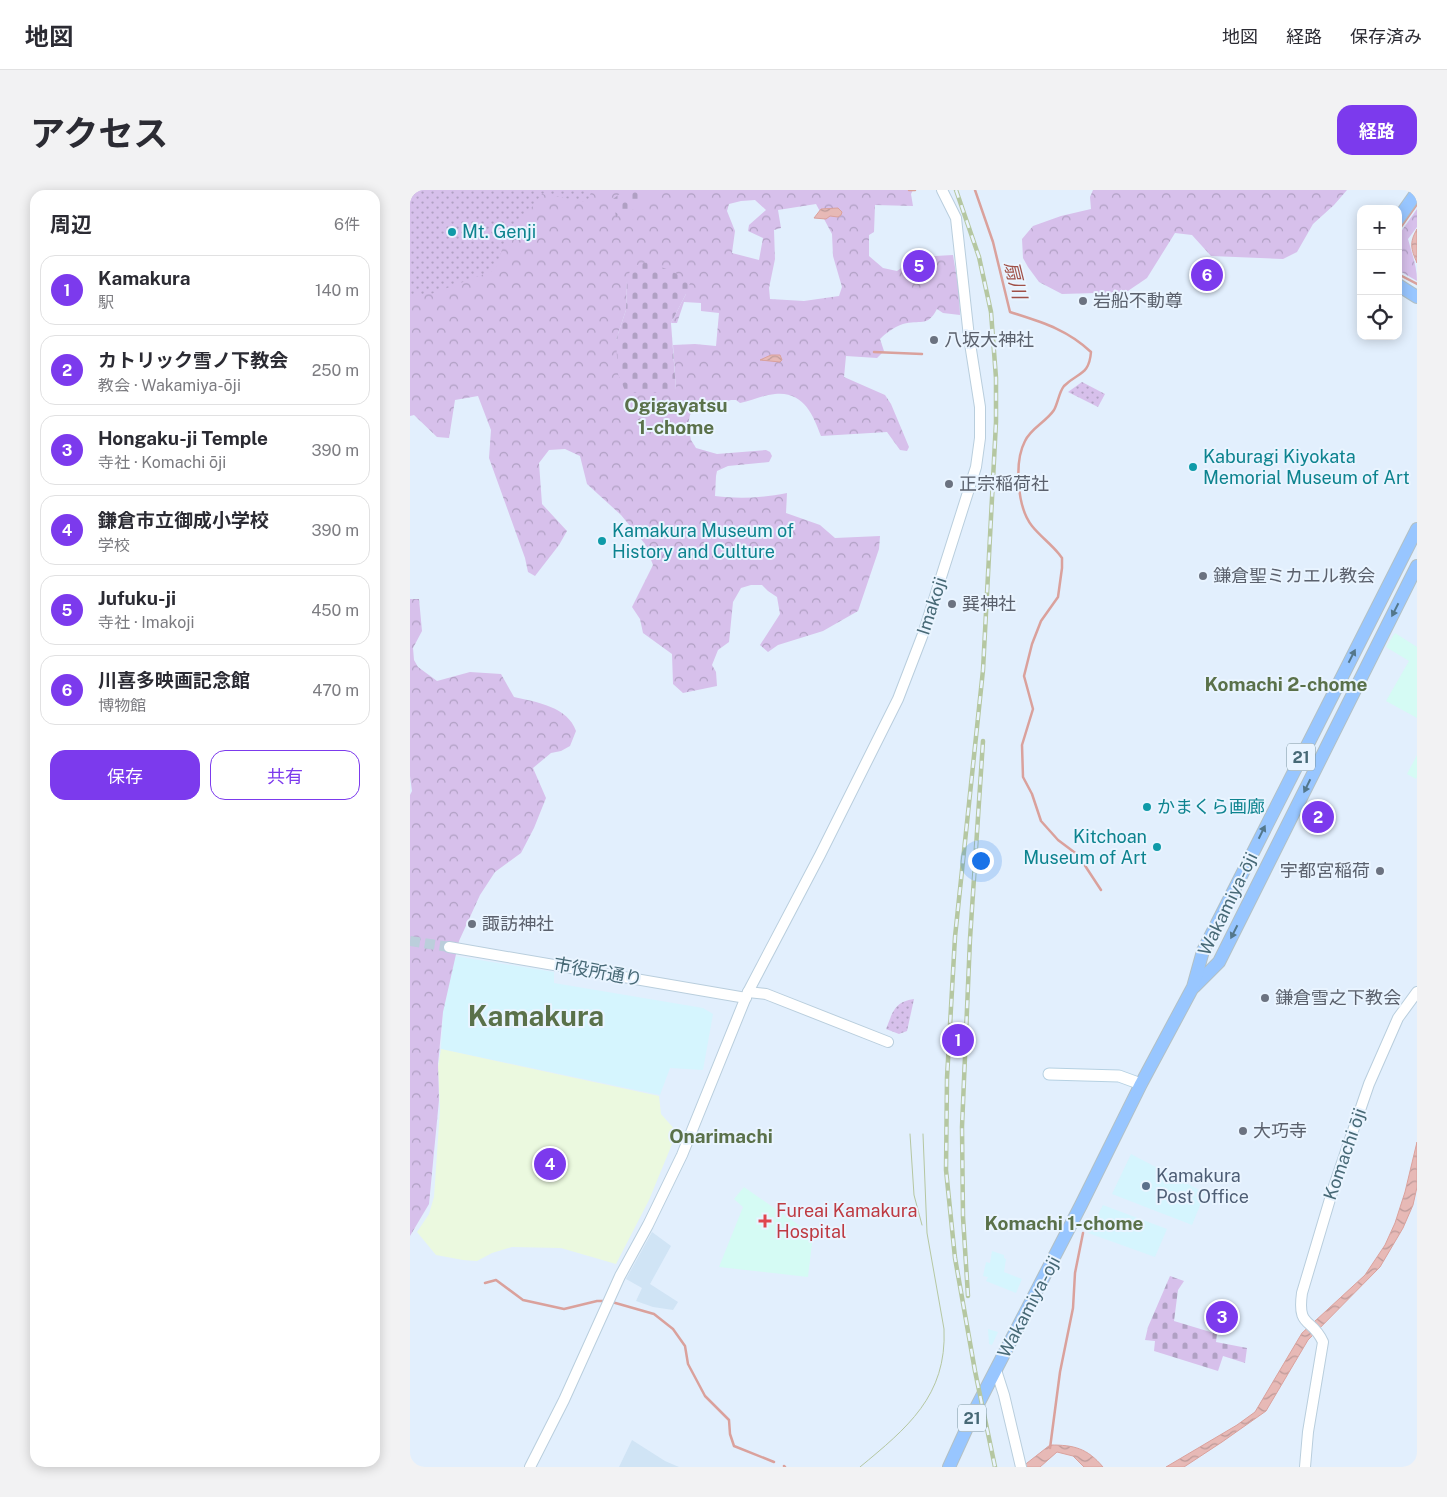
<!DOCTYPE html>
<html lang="ja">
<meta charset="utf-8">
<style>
body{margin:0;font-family:"Public Sans","Noto Sans JP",sans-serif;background:#f2f2f3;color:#2b2b33}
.controls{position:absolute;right:15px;top:15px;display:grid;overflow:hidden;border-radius:10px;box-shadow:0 2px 12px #0003}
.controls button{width:45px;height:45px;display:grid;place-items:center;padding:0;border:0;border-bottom:1px solid #e1e1e2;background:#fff;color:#2b2b33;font:25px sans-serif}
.you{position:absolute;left:570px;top:670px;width:18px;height:18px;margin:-12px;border:4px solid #fff;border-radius:50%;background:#1a73e8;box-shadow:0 0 0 8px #1a73e833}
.badge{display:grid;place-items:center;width:32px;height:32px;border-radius:50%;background:#7c3aed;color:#fff;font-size:16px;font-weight:700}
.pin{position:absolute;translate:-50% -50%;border:2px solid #fff;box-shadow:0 1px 5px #0006}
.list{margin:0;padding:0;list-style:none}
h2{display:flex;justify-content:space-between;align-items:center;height:65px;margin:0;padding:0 20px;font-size:21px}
h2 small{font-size:16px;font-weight:400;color:#7c7c81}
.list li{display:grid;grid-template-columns:32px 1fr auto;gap:15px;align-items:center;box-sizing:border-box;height:70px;margin:0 10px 10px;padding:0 10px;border:1px solid #e1e1e2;border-radius:15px}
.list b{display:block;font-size:19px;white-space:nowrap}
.list p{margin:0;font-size:16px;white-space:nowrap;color:#7c7c81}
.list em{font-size:16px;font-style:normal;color:#7c7c81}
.actions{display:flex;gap:10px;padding:15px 20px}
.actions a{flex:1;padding:11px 0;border:1px solid #7c3aed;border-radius:15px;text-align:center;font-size:18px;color:#7c3aed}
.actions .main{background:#7c3aed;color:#fff}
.icon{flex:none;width:28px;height:28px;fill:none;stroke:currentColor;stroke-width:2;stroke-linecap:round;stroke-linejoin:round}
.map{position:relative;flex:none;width:1007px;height:1277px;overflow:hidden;border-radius:15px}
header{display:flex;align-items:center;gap:30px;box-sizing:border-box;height:70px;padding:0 25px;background:#fff;border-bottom:1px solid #e1e1e2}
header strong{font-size:24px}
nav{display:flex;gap:28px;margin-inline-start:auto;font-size:18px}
.intro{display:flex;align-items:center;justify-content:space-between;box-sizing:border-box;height:120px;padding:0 30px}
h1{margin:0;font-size:35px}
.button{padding:12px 22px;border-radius:15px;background:#7c3aed;color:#fff;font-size:18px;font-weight:700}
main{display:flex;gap:30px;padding:0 30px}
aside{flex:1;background:#fff;border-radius:15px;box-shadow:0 2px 12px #0003}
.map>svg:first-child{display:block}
.residential{fill:#d0e4f5}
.commercial{fill:#d5f5fe}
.education{fill:#ebf9df}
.medical{fill:#d5fbf4}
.forest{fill:url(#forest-crowns);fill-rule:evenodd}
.cemetery{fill:url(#cemetery-stones)}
.park{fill:url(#park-dots)}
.water{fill:url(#water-waves);stroke:#daa19c}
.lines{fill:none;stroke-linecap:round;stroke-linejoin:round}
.stream{stroke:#daa19c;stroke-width:2.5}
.tertiary-tunnel{stroke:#bbcedb;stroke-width:10;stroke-dasharray:10 5;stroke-linecap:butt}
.tertiary-casing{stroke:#b9cedd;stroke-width:12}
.secondary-casing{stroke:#b6d1e2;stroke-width:13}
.primary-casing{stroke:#b2c0c5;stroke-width:14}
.tertiary{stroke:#fff;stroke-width:10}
.secondary{stroke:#fff;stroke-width:11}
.primary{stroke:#98c6ff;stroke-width:12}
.tram{stroke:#b5c7a1;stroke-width:1}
.rail-casing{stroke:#b5c7a1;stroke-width:4.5}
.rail{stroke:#e9f4ff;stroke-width:2.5;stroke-dasharray:8;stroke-linecap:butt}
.oneway{fill:#53778b}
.culture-dot{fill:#0f9aa8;stroke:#e9f4ff;stroke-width:2}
.worship-dot{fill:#6b7280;stroke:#e9f4ff;stroke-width:2}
.service-dot{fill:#5c6f8a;stroke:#e9f4ff;stroke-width:2}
.health-dot{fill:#e0444e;stroke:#e9f4ff;stroke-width:2}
.labels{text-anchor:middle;stroke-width:4;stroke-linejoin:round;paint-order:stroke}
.shield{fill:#e9f4ff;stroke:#78939f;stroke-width:1}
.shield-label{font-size:16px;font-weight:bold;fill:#476976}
.culture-label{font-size:18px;fill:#0d838f;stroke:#e9f4ff;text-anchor:start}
.worship-label{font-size:18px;fill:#5b616d;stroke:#e9f4ff;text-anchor:start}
.street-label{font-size:18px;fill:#476976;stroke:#e9f4ff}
.service-label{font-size:18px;fill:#4e5e75;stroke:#e9f4ff;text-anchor:start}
.health-label{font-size:18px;fill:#be3a42;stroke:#e9f4ff;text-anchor:start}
.water-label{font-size:19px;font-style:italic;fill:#a05048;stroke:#e9f4ff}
.neighbourhood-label{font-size:19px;font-weight:bold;fill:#5a714a;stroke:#e9f4ff}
.town-label{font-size:28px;font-weight:bold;fill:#5a714a;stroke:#e9f4ff}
</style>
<header>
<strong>地図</strong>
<nav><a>地図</a><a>経路</a><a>保存済み</a></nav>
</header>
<div class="intro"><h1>アクセス</h1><a class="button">経路</a></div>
<main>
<aside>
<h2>周辺<small>6件</small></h2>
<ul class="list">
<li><span class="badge">1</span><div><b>Kamakura</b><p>駅</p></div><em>140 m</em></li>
<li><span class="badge">2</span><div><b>カトリック雪ノ下教会</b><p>教会 · Wakamiya-ōji</p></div><em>250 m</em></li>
<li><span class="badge">3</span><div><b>Hongaku-ji Temple</b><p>寺社 · Komachi ōji</p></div><em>390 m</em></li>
<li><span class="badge">4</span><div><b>鎌倉市立御成小学校</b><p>学校</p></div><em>390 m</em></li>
<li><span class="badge">5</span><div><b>Jufuku-ji</b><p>寺社 · Imakoji</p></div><em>450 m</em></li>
<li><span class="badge">6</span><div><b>川喜多映画記念館</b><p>博物館</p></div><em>470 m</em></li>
</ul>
<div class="actions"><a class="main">保存</a><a>共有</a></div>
</aside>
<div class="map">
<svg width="1007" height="1277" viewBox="0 0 1007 1277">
<defs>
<pattern id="forest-crowns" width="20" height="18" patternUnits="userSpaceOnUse" patternTransform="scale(1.25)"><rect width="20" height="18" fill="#d7c0eb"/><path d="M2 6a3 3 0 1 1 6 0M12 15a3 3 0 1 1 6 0" fill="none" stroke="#b0a0c3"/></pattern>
<pattern id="cemetery-stones" width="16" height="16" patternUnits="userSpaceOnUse" patternTransform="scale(1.25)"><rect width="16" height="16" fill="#d7c0eb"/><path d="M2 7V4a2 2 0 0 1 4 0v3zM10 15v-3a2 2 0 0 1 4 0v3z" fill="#b0a0c3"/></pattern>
<pattern id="park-dots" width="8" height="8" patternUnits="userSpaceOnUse" patternTransform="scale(1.25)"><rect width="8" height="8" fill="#d7c0eb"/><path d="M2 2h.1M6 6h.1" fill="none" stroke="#b0a0c3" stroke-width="1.8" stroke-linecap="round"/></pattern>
<pattern id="water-waves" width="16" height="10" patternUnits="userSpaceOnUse" patternTransform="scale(1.25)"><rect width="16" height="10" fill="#e7b9b6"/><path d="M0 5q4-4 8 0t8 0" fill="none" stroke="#bd9a99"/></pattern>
</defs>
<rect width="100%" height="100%" fill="#e2effd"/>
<!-- residential -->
<g class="residential">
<path d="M 242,1042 L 261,1056 L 240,1094 L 268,1112 L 263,1120 L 243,1117 L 226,1111 L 232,1098 L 216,1089 Z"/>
<path d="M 222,1250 L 255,1271 L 269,1277 L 209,1277 Z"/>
</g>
<!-- commercial -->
<g class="commercial">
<path d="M 45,766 L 144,782 L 144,793 L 293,818 L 303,824 L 293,880 L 260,878 L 250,905 L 31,859 L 33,822 Z"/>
<path d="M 721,964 L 795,1003 L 782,1035 L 702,1004 Z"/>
<path d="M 693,1015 L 757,1039 L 745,1067 L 678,1043 Z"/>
<path d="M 582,1061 L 594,1065 L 594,1068 L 596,1069 L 594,1082 L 612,1089 L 606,1103 L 576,1091 L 578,1087 L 573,1086 L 576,1072 L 580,1073 Z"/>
<path d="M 578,1139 L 588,1142 L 582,1155 L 579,1154 Z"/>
</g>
<!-- education -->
<path class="education" d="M 31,859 L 249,906 L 251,924 L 267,942 L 239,1010 L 206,1074 L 151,1058 L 102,1057 L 82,1063 L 67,1071 L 53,1070 L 26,1065 L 7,1042 L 19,1024 L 24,1007 L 30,919 L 28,877 Z"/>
<!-- medical -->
<g class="medical">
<path d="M 985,443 L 1007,457 L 1007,528 L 976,511 L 999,471 L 976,457 Z"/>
<path d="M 1007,565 L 1007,587 L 1006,589 L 997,584 Z"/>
<path d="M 334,997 L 403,1045 L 398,1087 L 309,1077 L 333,1017 L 324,1009 Z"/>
</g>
<!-- forest -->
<g class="forest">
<path d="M 0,0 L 503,0 L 501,4 L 503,16 L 465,15 L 464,42 L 459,45 L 459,66 L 473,78 L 487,81 L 507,67 L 543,65 L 549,101 L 550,125 L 533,123 L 527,119 C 517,138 510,129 493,134 C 484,137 476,143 470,149 L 474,161 L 467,168 L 436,166 L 434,187 L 475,205 L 481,214 L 499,257 L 497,261 L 490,260 L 477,242 L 411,246 C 403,224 393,201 365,204 C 353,205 342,211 330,213 L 326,210 L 321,210 L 283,221 L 280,225 L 278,235 L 281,250 L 286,258 L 307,264 L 356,260 L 360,262 L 362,266 L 359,272 L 318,276 L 307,281 L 306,286 L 305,306 C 329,309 352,308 377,303 L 376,323 L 410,335 L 425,348 L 470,346 L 469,359 L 448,421 L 413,441 L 368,455 L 358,462 L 350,455 L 370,424 L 367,407 L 358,401 L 352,395 L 341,395 L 331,398 L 323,412 L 319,452 L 308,460 L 302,475 L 306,482 L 307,496 L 273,503 L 263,494 L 262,464 L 233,443 L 230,429 L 222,417 L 243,375 L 235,354 L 211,325 L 177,294 L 170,266 L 155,259 L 139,260 L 129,273 L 132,314 L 157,341 L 149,355 L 125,386 L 118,382 L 115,368 L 79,268 L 81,240 L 68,206 L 45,210 L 39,248 L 27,247 L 4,225 L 0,226 ZM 345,10 L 356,20 L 339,35 L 338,41 L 353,48 L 349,70 L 322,63 L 325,41 L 317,21 L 319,14 L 331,11 ZM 406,14 L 422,44 L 423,66 L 432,97 L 429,106 L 394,111 L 360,109 L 359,98 L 365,69 L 364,40 L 371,38 L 368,20 ZM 217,91 L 276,104 L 261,133 L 267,133 L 274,112 L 291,113 L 291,121 L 309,123 L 306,156 L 285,154 L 263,155 L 266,200 L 206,150 L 216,120 Z"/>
<path d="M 683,0 L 937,0 L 924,15 L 903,34 L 887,62 L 873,69 L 801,66 L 782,45 L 765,43 L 737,88 L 709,107 L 686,103 L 652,104 L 629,92 L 618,77 L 613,68 L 612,49 L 623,36 L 651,26 L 681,19 L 680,7 Z"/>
<path d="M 1007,19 L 1007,37 L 998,49 C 1002,64 1007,76 1007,91 L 988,80 L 988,46 Z"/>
<path d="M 0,409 L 9,409 L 12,441 L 3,458 L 4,470 L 8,477 L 27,491 L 60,482 L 91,484 L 104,507 C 127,512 158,517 166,541 L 160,556 L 151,561 L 141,563 L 123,578 L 136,608 L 124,638 L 111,663 L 85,682 L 70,705 L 49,751 L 33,822 L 28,874 L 29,910 L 19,1014 L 0,1046 L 0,605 L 2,601 L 0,586 Z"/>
</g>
<!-- cemetery -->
<g class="cemetery">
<path d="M 215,0 L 246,0 L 222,20 L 206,27 L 203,9 Z"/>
<path d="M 237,72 L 262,81 L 280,93 L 276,104 L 261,133 L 266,200 L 248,203 L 216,203 L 208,184 L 206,150 L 216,120 L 217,91 L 221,77 Z"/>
<path d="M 760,1086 L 774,1091 L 768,1100 L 764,1131 L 807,1144 L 806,1152 L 837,1158 L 835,1173 L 813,1166 L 808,1181 L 744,1161 L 745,1151 L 735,1150 L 738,1137 Z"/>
</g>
<!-- park -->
<g class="park">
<path d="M 0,0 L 182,0 L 177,12 L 132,4 L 95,51 L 85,80 L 21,104 L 0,104 Z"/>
<path d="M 672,192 L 695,204 L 688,217 L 658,202 Z"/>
<path d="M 504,809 L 497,841 L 489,844 L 476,839 C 483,822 484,812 504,809 Z"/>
</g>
<!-- water -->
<g class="water">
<path d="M 428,18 L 432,22 L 431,25 L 428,27 L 420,26 L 416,29 L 404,28 L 411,19 Z"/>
<path d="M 1007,39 L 1007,73 C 1001,59 999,53 1007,39 Z"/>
<path d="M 361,165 L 370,165 L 372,170 L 370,172 L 350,170 Z"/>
<path d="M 1007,952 L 1007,997 L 1003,1015 L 993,1038 L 970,1077 L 898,1150 L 856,1221 L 812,1252 L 774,1277 L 756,1277 L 827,1235 L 845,1222 L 892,1143 L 955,1085 L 975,1055 L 985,1033 L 995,1002 Z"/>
<path d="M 640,1255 C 664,1255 677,1258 693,1277 L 674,1277 L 663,1266 L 647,1262 L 630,1277 L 612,1277 Z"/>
</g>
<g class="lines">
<!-- stream -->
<g class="stream">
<path d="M 499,0 L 505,0"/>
<path d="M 565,0 L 583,52 L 600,122 C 631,132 657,139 681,162 C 679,186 668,182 654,196 C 649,202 648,213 644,220 C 636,232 621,238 615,251 C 604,272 607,317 622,336 C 630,346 641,354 649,364 L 652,368 L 652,378 L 648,407 L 631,431 L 622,454 L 614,486 L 623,519 L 612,555 L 613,587 L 622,604 L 631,631 L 648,650 L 668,665 L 691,700"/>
<path d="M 988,41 L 1007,14"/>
<path d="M 988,84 L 1007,94"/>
<path d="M 464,162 L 512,164"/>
<path d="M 75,1093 L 86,1090 L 113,1110 L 154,1119 L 187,1111 L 194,1111"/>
<path d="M 202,1112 L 244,1124 L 263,1139 L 275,1156 L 278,1174 L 295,1206 L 319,1230 L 320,1244 L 324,1256 L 364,1272"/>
<path d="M 640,1258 L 650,1182 L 663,1118 L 665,1083 L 673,1043"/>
<path d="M 374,1276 L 375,1277"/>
</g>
<!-- tertiary-tunnel -->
<path class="tertiary-tunnel" d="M 0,751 L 39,757"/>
<!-- tertiary casing -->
<g class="tertiary-casing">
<g id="tertiary">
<path d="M 39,757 L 336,808"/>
<path d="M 338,802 L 356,804 L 478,852"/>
<path d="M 586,1180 L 594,1205 L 611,1277"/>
<path d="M 120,1277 L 154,1210 L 210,1086 L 238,1035 L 272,965 L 338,802 L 410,665 L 488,509 L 513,444 L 566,277 L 570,248 L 570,217 L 559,147 L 546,28 L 532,0"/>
<path d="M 895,1277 L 898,1242 L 913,1152 C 902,1127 887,1139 892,1103 L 923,999 L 959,894 L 988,828 L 1007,802"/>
</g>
</g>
<!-- secondary casing -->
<g class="secondary-casing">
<path id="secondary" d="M 639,884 L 709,886 L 731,894"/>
</g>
<!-- primary casing -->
<g class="primary-casing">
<g id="primary">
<path d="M 988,29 L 1007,2"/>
<path d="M 988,95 L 1007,107"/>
<path d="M 784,797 L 809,772 L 1007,376"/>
<path d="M 539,1277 L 566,1218 L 671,1015 L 731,894 L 783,797 L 793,761 L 1007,339"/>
</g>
</g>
<!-- tertiary -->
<use href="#tertiary" class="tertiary"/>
<!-- secondary -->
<use href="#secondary" class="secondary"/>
<!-- primary -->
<use href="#primary" class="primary"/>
<!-- tram -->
<g class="tram">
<path d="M 500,944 L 504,1005 L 512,1035"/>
<path d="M 450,1277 C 497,1238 537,1206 534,1139 L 517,1043 L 513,944"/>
</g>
<!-- rail casing -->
<g class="rail-casing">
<g id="rail">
<path d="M 546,0 L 569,67 L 581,122 L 586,188 L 586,232 L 573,480 L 545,747 L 537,888 L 536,980 L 545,1068 L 565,1181 L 585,1277"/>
<path d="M 558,1106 L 553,1027 L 552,937 L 560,749 L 573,551"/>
</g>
</g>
<!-- rail -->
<use href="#rail" class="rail"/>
</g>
<!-- one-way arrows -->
<defs><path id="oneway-solid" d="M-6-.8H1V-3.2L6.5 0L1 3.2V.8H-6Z" transform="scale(1.25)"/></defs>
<g class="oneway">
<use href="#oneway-solid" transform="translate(985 420) rotate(117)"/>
<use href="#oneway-solid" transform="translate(942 466) rotate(-63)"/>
<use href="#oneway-solid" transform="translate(897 596) rotate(116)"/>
<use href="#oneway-solid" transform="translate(852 642) rotate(-64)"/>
<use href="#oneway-solid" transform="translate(824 742) rotate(117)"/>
</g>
<!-- markers -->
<g class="culture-dot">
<circle cx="42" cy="42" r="5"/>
<circle cx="783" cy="277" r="5"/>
<circle cx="192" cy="351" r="5"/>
<circle cx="737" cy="617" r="5"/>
<circle cx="747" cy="657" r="5"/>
</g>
<g class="worship-dot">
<circle cx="673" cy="111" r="5"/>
<circle cx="524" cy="150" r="5"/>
<circle cx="539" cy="294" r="5"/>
<circle cx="793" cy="386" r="5"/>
<circle cx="542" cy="414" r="5"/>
<circle cx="970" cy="681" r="5"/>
<circle cx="62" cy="734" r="5"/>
<circle cx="855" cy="808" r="5"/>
<circle cx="833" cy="941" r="5"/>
</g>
<circle class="service-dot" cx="736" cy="996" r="5"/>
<path class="health-dot" d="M352.5 1023.5h5v5h5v5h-5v5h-5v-5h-5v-5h5z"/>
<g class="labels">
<!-- shield labels -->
<g class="shield">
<rect x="877" y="553.5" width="28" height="27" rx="4"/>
<rect x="548" y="1214.5" width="28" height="27" rx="4"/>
</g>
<g class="shield-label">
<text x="891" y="573">21</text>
<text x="562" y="1234">21</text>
</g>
<!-- culture labels -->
<g class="culture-label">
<text x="52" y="48">Mt. Genji</text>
<text x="793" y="273">Kaburagi Kiyokata<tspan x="793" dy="21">Memorial Museum of Art</tspan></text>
<text x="202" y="347">Kamakura Museum of<tspan x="202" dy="21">History and Culture</tspan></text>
<text x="747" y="623">かまくら画廊</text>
<text x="737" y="653" text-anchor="end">Kitchoan<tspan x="737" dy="21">Museum of Art</tspan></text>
</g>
<!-- worship labels -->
<g class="worship-label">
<text x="683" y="117">岩船不動尊</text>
<text x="534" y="156">八坂大神社</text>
<text x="549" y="300">正宗稲荷社</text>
<text x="803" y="392">鎌倉聖ミカエル教会</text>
<text x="552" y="420">巽神社</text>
<text x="960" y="687" text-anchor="end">宇都宮稲荷</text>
<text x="72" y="740">諏訪神社</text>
<text x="865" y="814">鎌倉雪之下教会</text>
<text x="843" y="947">大巧寺</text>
</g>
<!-- street labels -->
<g class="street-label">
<text transform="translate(522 416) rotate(-72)" y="6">Imakoji</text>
<text transform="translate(818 714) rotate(-64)" y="6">Wakamiya-ōji</text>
<text transform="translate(188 782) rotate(10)" y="6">市役所通り</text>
<text transform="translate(935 964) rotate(-71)" y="6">Komachi ōji</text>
<text transform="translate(619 1117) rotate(-62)" y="6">Wakamiya-oji</text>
</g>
<!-- service labels -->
<g class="service-label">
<text x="746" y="992">Kamakura<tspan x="746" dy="21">Post Office</tspan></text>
</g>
<!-- health labels -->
<g class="health-label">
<text x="366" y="1027">Fureai Kamakura<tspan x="366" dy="21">Hospital</tspan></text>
</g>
<!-- water labels -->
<g class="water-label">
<text transform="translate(606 90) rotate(76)" y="7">扇川</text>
</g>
<!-- neighbourhood labels -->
<g class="neighbourhood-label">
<text x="266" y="222">Ogigayatsu<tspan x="266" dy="22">1-chome</tspan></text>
<text x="876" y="501">Komachi 2-chome</text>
<text x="311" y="953">Onarimachi</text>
<text x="654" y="1040">Komachi 1-chome</text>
</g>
<!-- town labels -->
<g class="town-label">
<text x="126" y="836">Kamakura</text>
</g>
</g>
</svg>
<div class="controls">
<button>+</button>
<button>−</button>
<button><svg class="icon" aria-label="locate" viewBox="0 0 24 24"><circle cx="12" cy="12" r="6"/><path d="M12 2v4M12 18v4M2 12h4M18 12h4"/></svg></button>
</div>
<div class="you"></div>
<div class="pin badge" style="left:548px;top:850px">1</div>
<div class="pin badge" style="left:908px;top:627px">2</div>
<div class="pin badge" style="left:812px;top:1127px">3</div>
<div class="pin badge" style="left:140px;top:974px">4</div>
<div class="pin badge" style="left:509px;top:76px">5</div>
<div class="pin badge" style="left:797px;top:85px">6</div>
</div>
</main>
